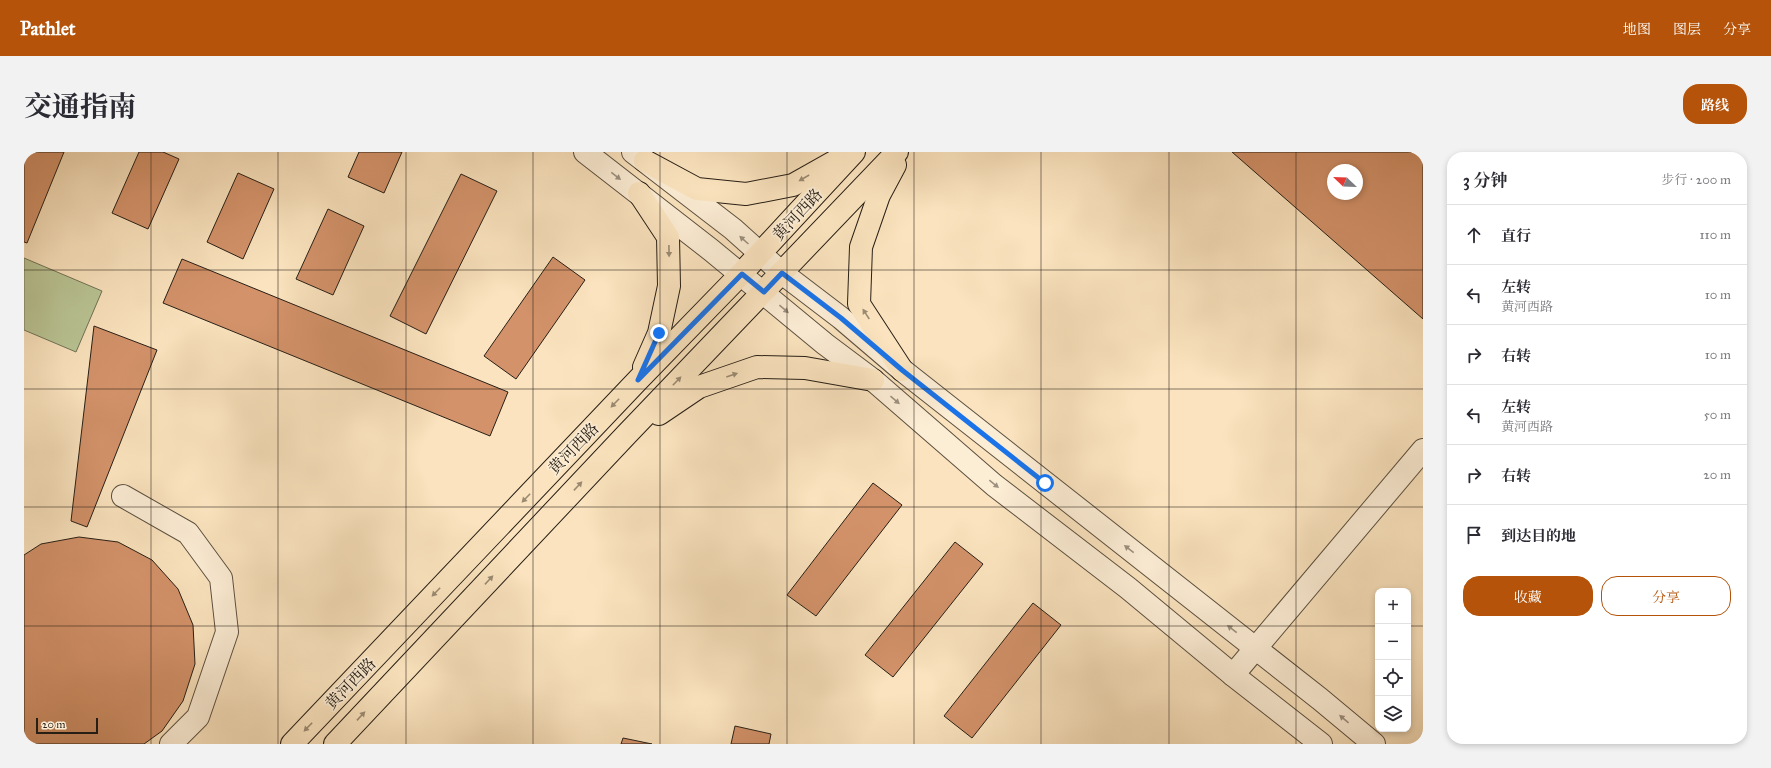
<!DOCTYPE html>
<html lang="zh">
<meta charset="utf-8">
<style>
body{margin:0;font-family:"IM FELL Great Primer","Noto Serif SC",serif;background:#f2f2f3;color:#2b2b33}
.controls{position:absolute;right:12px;bottom:12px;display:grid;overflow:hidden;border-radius:8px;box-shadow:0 2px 6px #0003}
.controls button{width:36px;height:36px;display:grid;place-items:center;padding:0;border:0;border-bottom:1px solid #e1e1e2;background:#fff;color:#2b2b33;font:20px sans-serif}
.compass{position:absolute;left:1303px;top:12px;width:36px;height:36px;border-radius:50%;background:#fff;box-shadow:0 2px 6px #0003;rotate:293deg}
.scale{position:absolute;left:12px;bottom:10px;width:62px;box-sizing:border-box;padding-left:4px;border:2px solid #271f16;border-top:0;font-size:11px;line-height:14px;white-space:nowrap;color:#271f16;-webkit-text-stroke:3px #fcedd5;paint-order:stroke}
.stop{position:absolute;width:12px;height:12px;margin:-9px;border:3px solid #1a73e8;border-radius:50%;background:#fff}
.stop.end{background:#1a73e8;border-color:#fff;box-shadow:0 1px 4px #0008}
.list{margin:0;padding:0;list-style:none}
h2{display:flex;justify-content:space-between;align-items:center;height:52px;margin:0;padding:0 16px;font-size:17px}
h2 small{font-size:13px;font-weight:400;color:#7c7c81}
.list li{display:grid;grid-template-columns:26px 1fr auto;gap:12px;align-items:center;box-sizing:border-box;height:60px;padding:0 16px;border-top:1px solid #e1e1e2}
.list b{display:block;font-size:15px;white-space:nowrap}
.list p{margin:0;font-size:13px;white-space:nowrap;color:#7c7c81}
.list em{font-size:13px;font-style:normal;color:#7c7c81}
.actions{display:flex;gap:8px;padding:12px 16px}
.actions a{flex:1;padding:9px 0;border:1px solid #b45309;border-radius:16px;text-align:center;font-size:14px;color:#b45309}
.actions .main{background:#b45309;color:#fff}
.icon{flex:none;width:22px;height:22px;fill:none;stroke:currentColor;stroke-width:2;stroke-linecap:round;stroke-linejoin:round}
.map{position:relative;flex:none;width:1399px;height:592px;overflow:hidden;border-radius:16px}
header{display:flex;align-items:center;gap:24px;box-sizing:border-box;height:56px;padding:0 20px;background:#b45309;color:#fff}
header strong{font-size:19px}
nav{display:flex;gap:22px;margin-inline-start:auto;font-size:14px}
.intro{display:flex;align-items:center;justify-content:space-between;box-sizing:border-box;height:96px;padding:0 24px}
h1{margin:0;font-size:28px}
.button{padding:10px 18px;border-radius:16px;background:#b45309;color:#fff;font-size:14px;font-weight:700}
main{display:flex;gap:24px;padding:0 24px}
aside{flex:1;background:#fff;border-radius:16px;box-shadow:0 2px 6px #0003}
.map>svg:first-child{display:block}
.green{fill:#bac595;stroke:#707256}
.building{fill:#d3926a;stroke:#271f16;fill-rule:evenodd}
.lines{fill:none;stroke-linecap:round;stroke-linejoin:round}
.minor-casing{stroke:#5c5040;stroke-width:24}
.major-casing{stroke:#271f16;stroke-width:24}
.minor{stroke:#fcedd5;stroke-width:22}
.major{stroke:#fae3be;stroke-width:22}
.oneway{fill:#9c907f}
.oneway2{fill:#9b8b72}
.route{stroke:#1a73e8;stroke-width:5}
.grid{fill:none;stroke:#271f16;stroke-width:1;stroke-opacity:0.55}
.labels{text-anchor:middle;stroke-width:3.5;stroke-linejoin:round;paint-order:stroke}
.street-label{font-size:16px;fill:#271f16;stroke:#fcedd5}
</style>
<header>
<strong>Pathlet</strong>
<nav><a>地图</a><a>图层</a><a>分享</a></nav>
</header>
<div class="intro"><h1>交通指南</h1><a class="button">路线</a></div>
<main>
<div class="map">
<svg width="1399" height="592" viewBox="0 0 1399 592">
<rect width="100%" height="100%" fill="#fae3be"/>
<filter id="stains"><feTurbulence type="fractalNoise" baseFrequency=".005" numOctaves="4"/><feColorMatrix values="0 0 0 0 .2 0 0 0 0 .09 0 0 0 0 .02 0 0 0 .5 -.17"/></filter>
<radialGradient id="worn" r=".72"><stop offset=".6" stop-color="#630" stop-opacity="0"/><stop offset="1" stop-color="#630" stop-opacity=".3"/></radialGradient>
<!-- green -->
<path class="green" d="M 0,106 L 78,139 L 52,200 L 0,178 Z"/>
<!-- building -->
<g class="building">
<path d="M 0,0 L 40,0 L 3,91 L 0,90 Z"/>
<path d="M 115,0 L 139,0 L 155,7 L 124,77 L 88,61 Z"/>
<path d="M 335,0 L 378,0 L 360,41 L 324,25 Z"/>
<path d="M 1208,0 L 1399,0 L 1399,167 ZM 1309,18 L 1333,18 L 1333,42 L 1309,42 Z"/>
<path d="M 214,21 L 250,37 L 219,107 L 183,90 Z"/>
<path d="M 437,22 L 473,39 L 402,182 L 366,164 Z"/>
<path d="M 304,57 L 340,74 L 309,143 L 272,127 Z"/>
<path d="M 529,105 L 561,128 L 492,227 L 460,204 Z"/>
<path d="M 158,107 L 484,240 L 466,284 L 139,151 Z"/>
<path d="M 70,174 L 133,198 L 63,375 L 47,369 Z"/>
<path d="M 849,331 L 878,353 L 792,464 L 763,443 Z"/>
<path d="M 55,385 L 94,390 L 128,408 L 154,437 L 169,473 L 171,512 L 159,549 L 138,579 L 120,592 L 0,592 L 0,403 L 17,392 Z"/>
<path d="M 931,390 L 959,412 L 869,525 L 841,503 Z"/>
<path d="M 1009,451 L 1037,473 L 948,586 L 920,564 Z"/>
<path d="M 711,574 L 747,582 L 745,592 L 707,592 Z"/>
<path d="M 599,586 L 628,592 L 597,592 Z"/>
</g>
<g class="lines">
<!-- minor casing -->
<g class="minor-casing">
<g id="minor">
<path d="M 561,0 L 687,98 L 801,192 L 849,228 L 970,333 L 1104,436 L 1209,523 L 1297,592"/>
<path d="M 609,0 L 709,77 L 758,121 L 817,166 L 878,218 L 1296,547 L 1350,592"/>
<path d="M 99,344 L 164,381 L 197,426 L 203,480 L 174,565 L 147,592"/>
<path d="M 1209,523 L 1399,298"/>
</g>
</g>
<!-- major casing -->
<g class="major-casing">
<g id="major">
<path d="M 621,9 L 673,37 L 722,42 L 769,33 L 817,6"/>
<path d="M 871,13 L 855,43 L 837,95 L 835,152 L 878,218"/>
<path d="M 615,41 L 644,85 L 645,134 L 635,181 L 620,215"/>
<path d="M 635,262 L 675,235 L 733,215 L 781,216 L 849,228"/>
<path d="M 268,592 L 614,228 L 717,122 L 830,0"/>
<path d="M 311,592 L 602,283 L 873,0"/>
</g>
</g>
<!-- minor -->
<use href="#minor" class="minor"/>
<!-- major -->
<use href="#major" class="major"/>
</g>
<!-- one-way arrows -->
<defs><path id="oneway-solid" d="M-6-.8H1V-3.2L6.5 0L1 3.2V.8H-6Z"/></defs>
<g class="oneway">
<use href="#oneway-solid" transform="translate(592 24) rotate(38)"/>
<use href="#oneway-solid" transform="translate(720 88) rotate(-138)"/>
<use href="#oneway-solid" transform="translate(760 157) rotate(40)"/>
<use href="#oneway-solid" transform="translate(871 248) rotate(41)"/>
<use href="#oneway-solid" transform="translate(970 332) rotate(39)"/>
<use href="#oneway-solid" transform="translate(1105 397) rotate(-142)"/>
<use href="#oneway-solid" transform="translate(1208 477) rotate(-142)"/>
<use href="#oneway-solid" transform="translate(1320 567) rotate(-140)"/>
</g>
<g class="oneway2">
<use href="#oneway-solid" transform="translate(780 26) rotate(150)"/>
<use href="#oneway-solid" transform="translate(645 99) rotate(89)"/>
<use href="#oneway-solid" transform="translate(842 162) rotate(-123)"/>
<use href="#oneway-solid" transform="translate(708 223) rotate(-19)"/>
<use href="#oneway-solid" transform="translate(653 229) rotate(-46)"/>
<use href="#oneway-solid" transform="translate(591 251) rotate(134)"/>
<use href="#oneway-solid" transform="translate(554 334) rotate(-47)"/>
<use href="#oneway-solid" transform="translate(502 346) rotate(134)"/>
<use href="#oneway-solid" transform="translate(465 428) rotate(-47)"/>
<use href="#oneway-solid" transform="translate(412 440) rotate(134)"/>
<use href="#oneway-solid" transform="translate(337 564) rotate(-47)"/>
<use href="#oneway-solid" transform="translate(284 575) rotate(134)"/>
</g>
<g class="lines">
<!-- route -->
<path class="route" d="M 635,181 L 614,228 L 718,122 L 740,140 L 758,121 L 817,166 L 878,218 L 1021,331"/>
</g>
<!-- grid -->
<path class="grid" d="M 127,0 L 127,592M 254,0 L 254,592M 382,0 L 382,592M 509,0 L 509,592M 636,0 L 636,592M 763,0 L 763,592M 890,0 L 890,592M 1017,0 L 1017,592M 1145,0 L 1145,592M 1272,0 L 1272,592M 0,118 L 1399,118M 0,237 L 1399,237M 0,355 L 1399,355M 0,474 L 1354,474M 1384,474 L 1399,474"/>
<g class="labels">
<!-- street labels -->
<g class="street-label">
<text transform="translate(773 62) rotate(-47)" y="6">黄河西路</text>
<text transform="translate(549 296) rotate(-46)" y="6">黄河西路</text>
<text transform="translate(326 531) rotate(-46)" y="6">黄河西路</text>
</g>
</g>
<rect width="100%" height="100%" filter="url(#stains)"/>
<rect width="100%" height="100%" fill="url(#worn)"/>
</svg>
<div class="controls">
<button>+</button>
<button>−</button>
<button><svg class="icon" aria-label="locate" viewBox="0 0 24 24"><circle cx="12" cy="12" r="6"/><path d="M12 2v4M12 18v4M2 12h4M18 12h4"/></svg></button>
<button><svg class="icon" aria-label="layers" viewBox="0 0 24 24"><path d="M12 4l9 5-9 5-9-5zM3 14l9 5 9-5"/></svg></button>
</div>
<svg class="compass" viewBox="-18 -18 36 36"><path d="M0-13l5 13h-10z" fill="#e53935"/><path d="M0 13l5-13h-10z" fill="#7c7c81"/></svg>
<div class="scale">20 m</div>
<div class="stop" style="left:1021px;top:331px"></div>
<div class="stop end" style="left:635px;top:181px"></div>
</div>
<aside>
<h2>3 分钟<small>步行 · 200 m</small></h2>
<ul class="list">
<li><svg class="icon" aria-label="ahead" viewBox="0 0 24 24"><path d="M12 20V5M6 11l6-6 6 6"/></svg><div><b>直行</b></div><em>110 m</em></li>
<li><svg class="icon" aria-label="left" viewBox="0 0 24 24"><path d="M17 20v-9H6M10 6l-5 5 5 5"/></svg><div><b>左转</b><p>黄河西路</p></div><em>10 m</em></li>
<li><svg class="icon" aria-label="right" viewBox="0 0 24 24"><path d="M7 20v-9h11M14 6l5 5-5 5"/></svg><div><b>右转</b></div><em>10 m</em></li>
<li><svg class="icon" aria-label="left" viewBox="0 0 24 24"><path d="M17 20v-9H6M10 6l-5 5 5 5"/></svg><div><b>左转</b><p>黄河西路</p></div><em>50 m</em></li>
<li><svg class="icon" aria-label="right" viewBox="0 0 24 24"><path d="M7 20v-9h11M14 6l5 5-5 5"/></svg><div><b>右转</b></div><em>20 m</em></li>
<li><svg class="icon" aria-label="arrive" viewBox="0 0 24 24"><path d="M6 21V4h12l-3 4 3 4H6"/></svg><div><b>到达目的地</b></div></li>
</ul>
<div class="actions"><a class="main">收藏</a><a>分享</a></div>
</aside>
</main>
